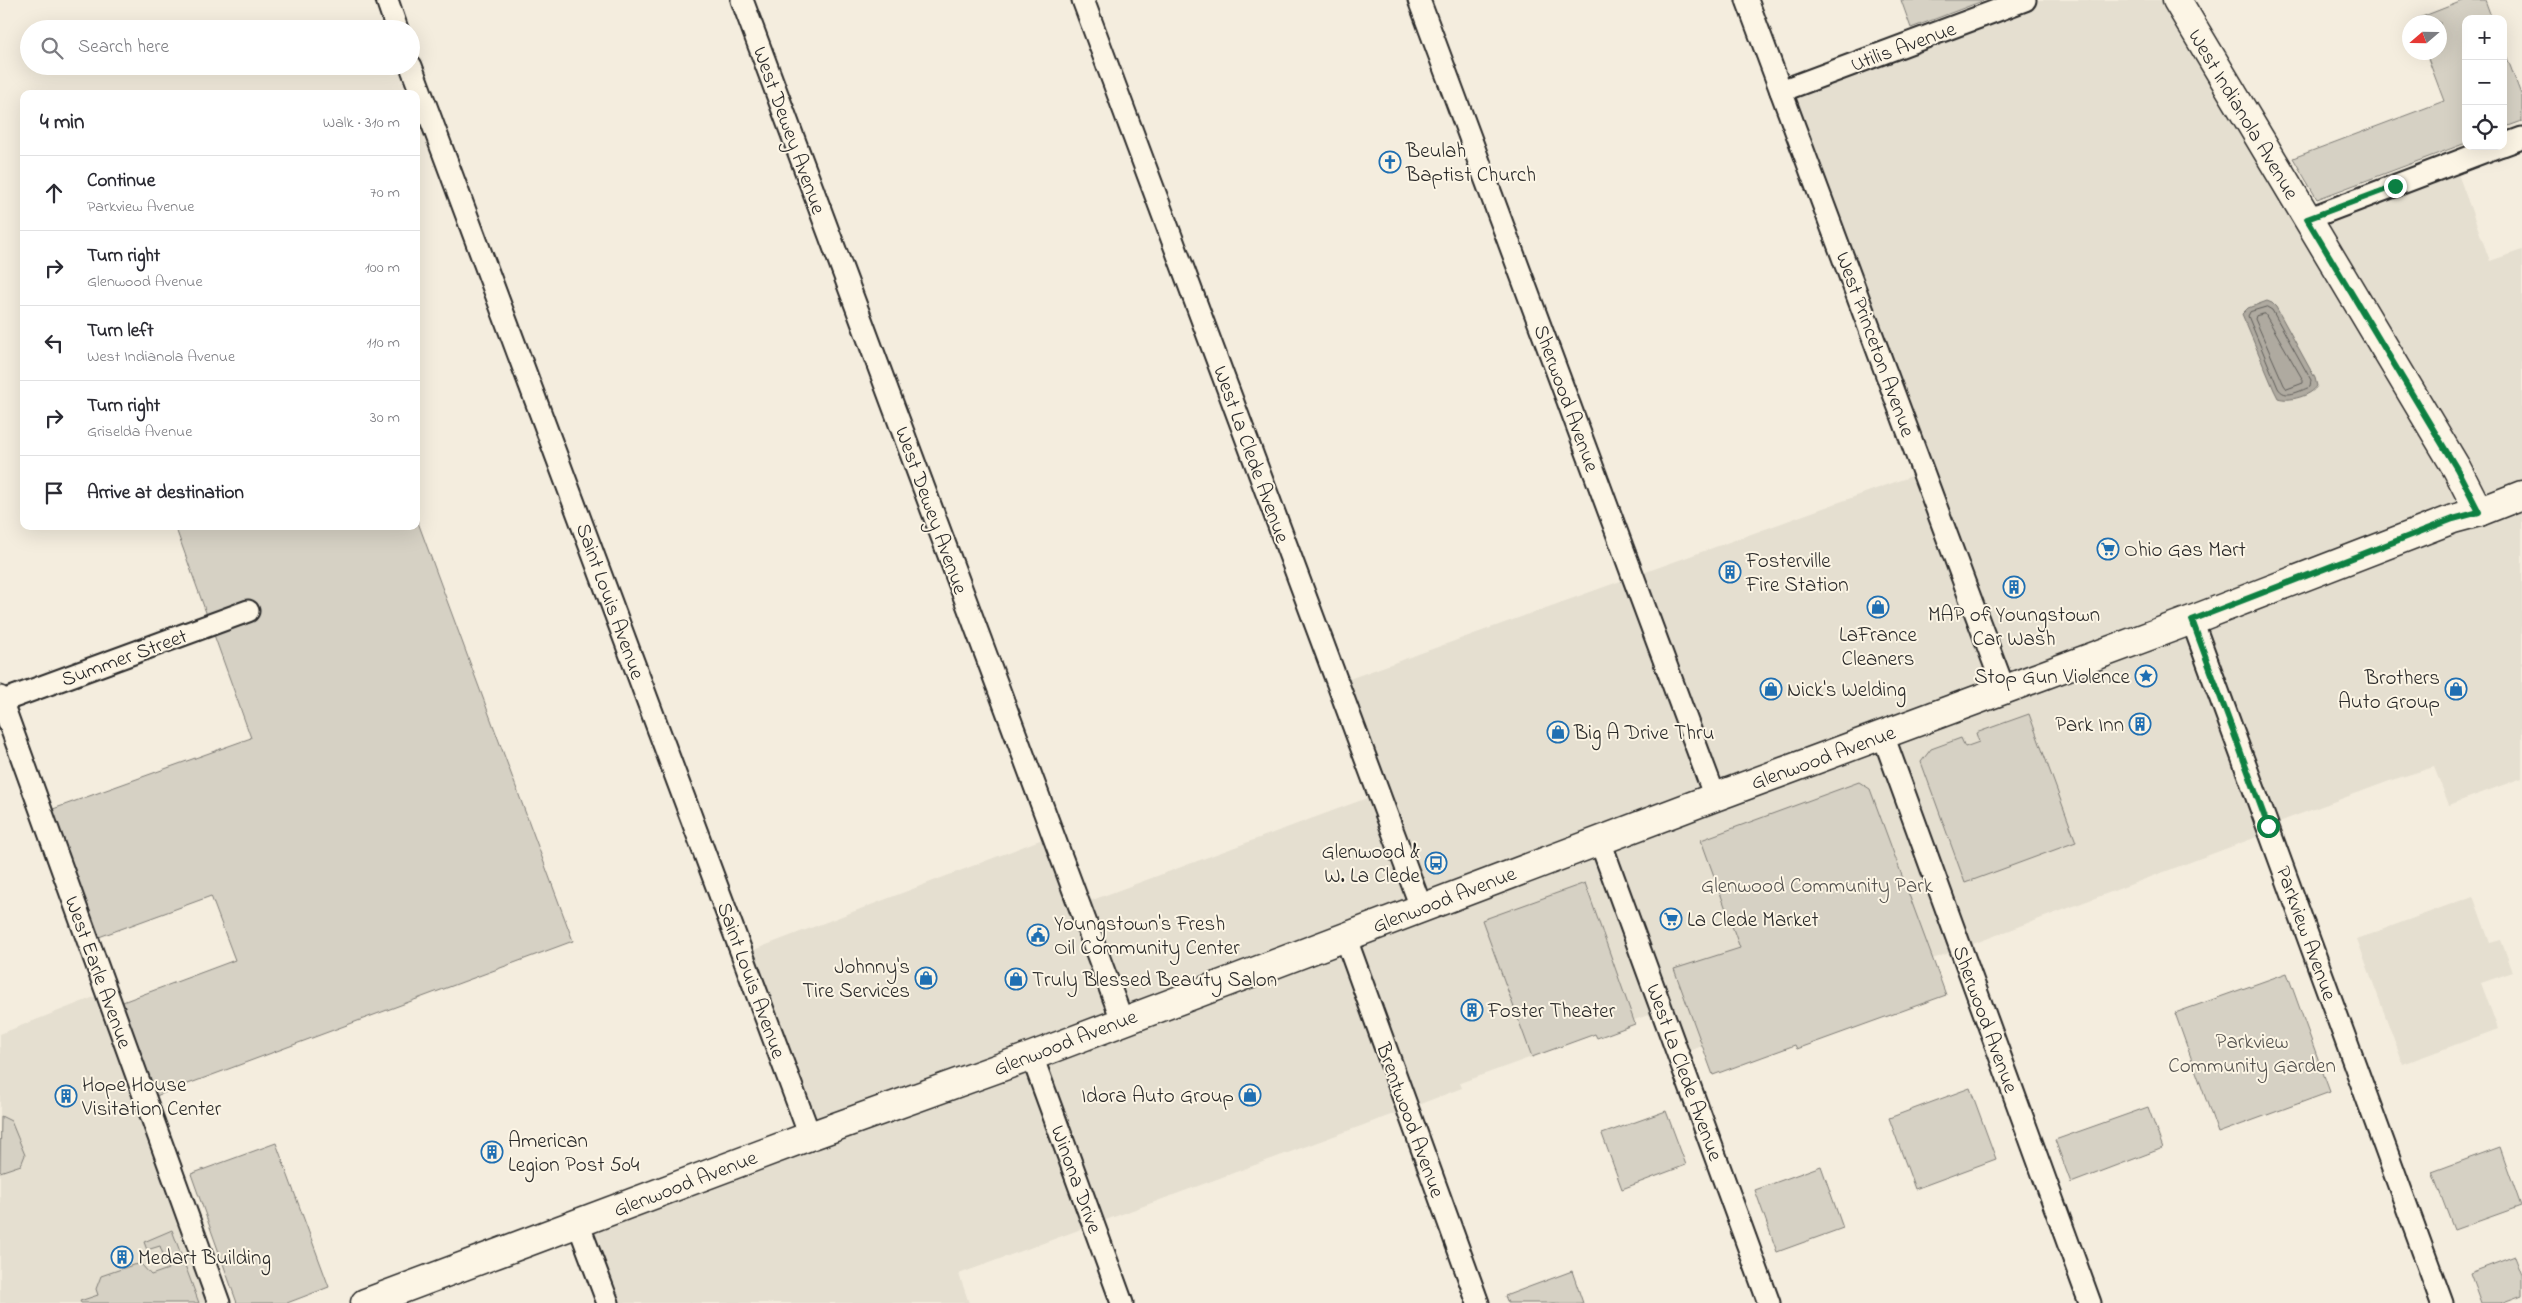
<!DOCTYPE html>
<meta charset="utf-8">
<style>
body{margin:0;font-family:"Indie Flower",sans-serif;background:#f2f2f3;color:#2b2b33}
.controls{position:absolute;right:15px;top:15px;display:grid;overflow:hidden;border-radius:10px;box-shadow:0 5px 20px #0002}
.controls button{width:45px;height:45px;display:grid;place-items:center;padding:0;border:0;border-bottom:1px solid #e1e1e2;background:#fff;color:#2b2b33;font:25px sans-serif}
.compass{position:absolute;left:2402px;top:15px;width:45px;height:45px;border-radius:50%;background:#fff;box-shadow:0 5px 20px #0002;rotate:250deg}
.stop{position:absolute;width:15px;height:15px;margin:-11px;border:4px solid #0b8043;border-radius:50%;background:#fff}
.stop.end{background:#0b8043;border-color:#fff;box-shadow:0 1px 5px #0008}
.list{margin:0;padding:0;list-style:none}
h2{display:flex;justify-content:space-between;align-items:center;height:65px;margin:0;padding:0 20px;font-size:21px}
h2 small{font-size:16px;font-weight:400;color:#7c7c81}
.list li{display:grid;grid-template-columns:32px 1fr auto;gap:15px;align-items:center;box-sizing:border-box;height:75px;padding:0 20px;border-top:1px solid #e1e1e2}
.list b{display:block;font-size:19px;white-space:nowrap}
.list p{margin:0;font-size:16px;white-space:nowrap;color:#7c7c81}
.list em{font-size:16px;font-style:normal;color:#7c7c81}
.icon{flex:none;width:28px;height:28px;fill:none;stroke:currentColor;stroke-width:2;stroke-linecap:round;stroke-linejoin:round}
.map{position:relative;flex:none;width:2522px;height:1303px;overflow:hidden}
.search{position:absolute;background:#fff;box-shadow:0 5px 20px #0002;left:20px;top:20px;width:400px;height:55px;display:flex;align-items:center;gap:12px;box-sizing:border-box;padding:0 18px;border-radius:28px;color:#7c7c81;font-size:19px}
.panel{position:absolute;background:#fff;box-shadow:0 5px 20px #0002;left:20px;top:90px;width:400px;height:440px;border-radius:10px}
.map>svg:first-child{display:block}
.built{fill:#e5dfd0}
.green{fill:#d6d1c4;stroke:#807e78}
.water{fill:#afaaa0;stroke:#7a7771}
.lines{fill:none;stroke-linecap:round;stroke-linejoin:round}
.shore{stroke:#605e5a;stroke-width:1}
.street-casing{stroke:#2b2b2b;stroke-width:25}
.secondary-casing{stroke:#2b2b2b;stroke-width:31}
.primary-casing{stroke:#2b2b2b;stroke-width:31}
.street{stroke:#fcf5e5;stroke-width:21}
.secondary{stroke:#fcf5e5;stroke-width:28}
.primary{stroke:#fcf5e5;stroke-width:28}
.route{stroke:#0b8043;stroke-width:6}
.labels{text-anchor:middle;stroke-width:4;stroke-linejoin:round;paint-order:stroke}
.street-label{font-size:21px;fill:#2b2b2b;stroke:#fcf5e5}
.poi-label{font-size:21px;fill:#2b2b2b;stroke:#fcf5e5;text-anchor:start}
.park-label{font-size:21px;fill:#565451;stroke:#fcf5e5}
</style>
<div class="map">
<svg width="2522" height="1303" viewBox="0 0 2522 1303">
<rect width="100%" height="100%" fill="#f4edde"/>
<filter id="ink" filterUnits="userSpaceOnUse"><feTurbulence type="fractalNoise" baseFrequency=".02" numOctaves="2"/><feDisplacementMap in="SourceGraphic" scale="10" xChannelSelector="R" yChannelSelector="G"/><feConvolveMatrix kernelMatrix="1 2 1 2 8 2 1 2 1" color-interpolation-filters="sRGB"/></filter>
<g filter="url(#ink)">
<!-- built -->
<g class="built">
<path d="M 2025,0 L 2177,0 L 2307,219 L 2454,163 L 2490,261 L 2522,250 L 2522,778 L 2449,805 L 2434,767 L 2395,779 L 2268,826 L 2270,832 L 1678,1055 L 1662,1010 L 1460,1083 L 1462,1088 L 1407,1109 L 959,1274 L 969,1303 L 608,1303 L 578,1223 L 810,1136 L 743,954 L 1053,835 L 1079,905 L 1378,794 L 1338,683 L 1923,472 L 1781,91 Z"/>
<path d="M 2473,896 L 2490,943 L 2501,940 L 2513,972 L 2481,983 L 2498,1029 L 2403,1064 L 2357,939 Z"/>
<path d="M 107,992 L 219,1303 L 0,1303 L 0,1034 Z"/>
</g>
<!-- green -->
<g class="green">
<path d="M 1901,0 L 1985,0 L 1911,28 Z"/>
<path d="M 2465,0 L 2485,0 L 2492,19 L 2466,19 L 2466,143 L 2317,199 L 2293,158 L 2444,101 L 2426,53 L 2440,52 L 2440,22 L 2415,22 L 2414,20 Z"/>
<path d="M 2503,47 L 2522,97 L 2522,121 L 2503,128 Z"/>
<path d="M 416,517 L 573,941 L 145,1100 L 112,1006 L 235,960 L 211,896 L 88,941 L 42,813 L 251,738 L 175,526 L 416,526 Z"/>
<path d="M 2029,714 L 2076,842 L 1965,883 L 1921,762 L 1931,749 L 1961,738 L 1965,747 L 1979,742 L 1976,733 Z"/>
<path d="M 1859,782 L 1870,789 L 1946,995 L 1797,1049 L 1795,1045 L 1713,1075 L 1674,969 L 1740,948 L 1701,840 Z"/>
<path d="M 1585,883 L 1635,1024 L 1597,1038 L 1595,1034 L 1532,1057 L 1482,920 Z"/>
<path d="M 2287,973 L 2330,1092 L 2218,1133 L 2175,1013 Z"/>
<path d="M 1970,1088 L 1996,1159 L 1915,1189 L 1889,1118 Z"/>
<path d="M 2148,1107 L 2163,1148 L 2071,1183 L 2055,1140 Z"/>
<path d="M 1666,1111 L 1686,1165 L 1622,1189 L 1602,1134 Z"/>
<path d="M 1,1116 L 11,1121 L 25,1155 L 21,1165 L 0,1172 Z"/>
<path d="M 276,1143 L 329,1287 L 287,1303 L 237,1303 L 191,1174 Z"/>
<path d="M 2500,1147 L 2521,1206 L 2454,1230 L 2432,1172 Z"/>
<path d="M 1821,1166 L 1843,1228 L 1777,1252 L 1755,1190 Z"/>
<path d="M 172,1230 L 199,1303 L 81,1303 L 80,1301 L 98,1295 L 96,1289 L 101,1276 L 133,1265 L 141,1264 L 151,1275 L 168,1269 L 160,1246 L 147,1250 L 144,1242 Z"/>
<path d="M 2515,1256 L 2522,1274 L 2522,1295 L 2501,1303 L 2481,1303 L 2470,1273 Z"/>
<path d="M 1572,1271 L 1583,1303 L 1508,1303 L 1505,1296 Z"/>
</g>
<!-- water -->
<path class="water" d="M 2267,301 L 2272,303 L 2276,307 L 2315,378 L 2317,386 C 2311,396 2289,402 2278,398 L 2274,390 L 2242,314 L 2248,308 Z"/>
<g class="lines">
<!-- shore -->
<g class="shore">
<path d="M 2267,307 L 2272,310 L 2311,380 L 2310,387 C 2299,391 2285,400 2278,388 L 2248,316 L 2250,312 Z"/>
<path d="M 2265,314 L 2303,380 L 2303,383 L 2287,389 L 2284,385 L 2255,319 L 2256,316 Z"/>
</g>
<!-- street casing -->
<g class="street-casing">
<g id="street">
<path d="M 387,0 L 397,29"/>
<path d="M 742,0 L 1122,1020"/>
<path d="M 1083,0 L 1421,907"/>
<path d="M 1419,0 L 1715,797"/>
<path d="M 1747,0 L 2004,689"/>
<path d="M 411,66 L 810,1136"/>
<path d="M 1781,91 L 2025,0"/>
<path d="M 2503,145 L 2522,138"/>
<path d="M 2307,219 L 2499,146"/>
<path d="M 2192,620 L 2442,1303"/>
<path d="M 0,697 L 219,1303"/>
<path d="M 0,702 L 248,611"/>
<path d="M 1883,735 L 2090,1303"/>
<path d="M 1600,841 L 1769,1303"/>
<path d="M 1345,936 L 1478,1303"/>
<path d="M 1032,1056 L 1122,1303"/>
<path d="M 578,1223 L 608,1303"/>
</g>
</g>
<!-- secondary casing -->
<g class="secondary-casing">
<path id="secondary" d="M 365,1303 L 810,1136 L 1032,1056 L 1715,797 L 2192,620 L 2453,519 L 2479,512"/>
</g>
<!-- primary casing -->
<g class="primary-casing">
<path id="primary" d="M 2177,0 L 2457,469 L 2479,512 L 2522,495"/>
</g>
<!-- street -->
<use href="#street" class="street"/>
<!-- secondary -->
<use href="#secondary" class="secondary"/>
<!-- primary -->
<use href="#primary" class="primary"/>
</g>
</g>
<g class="lines" filter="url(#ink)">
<!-- route -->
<path class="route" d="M 2268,826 L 2192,620 L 2453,519 L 2479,512 L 2457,469 L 2307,219 L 2395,186"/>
</g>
<!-- icons -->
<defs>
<g id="church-ring" transform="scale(1.125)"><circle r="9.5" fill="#fcf5e5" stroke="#1f6fb2" stroke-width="1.5"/><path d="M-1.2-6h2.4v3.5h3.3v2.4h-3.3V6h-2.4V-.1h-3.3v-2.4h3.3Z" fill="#1f6fb2"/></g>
<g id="supermarket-ring" transform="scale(1.125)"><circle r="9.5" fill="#fcf5e5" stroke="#1f6fb2" stroke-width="1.5"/><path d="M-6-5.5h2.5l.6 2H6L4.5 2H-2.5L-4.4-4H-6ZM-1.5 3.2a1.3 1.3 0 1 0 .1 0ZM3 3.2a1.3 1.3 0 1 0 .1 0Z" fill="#1f6fb2"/></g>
<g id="building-ring" transform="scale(1.125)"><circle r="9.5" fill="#fcf5e5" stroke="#1f6fb2" stroke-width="1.5"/><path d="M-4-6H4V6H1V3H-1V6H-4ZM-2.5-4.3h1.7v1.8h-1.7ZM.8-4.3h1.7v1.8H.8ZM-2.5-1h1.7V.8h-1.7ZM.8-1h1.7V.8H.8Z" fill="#1f6fb2"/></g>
<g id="shop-ring" transform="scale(1.125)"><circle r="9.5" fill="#fcf5e5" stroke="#1f6fb2" stroke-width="1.5"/><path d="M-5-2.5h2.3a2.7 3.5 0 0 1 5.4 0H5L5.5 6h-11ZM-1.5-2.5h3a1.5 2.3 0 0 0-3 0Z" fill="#1f6fb2"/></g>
<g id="sight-ring" transform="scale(1.125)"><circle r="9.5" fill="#fcf5e5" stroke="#1f6fb2" stroke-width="1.5"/><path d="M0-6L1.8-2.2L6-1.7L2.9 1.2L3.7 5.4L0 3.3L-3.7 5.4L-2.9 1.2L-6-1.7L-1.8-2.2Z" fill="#1f6fb2"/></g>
<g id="bus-ring" transform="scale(1.125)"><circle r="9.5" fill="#fcf5e5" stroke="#1f6fb2" stroke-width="1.5"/><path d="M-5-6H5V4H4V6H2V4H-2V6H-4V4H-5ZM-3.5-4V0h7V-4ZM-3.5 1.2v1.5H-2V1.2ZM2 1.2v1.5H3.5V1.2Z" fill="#1f6fb2"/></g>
<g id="civic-ring" transform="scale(1.125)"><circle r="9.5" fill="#fcf5e5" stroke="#1f6fb2" stroke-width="1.5"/><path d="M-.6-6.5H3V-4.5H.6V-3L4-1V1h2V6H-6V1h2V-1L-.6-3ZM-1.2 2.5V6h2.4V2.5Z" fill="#1f6fb2"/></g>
</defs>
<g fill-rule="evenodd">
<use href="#church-ring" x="1390" y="162"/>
<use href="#supermarket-ring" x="2108" y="549"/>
<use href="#building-ring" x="1730" y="572"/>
<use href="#building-ring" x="2014" y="587"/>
<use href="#shop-ring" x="1878" y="607"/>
<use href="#sight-ring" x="2146" y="676"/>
<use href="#shop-ring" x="1771" y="689"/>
<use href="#shop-ring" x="2456" y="689"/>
<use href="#building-ring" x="2140" y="724"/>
<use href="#shop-ring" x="1558" y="732"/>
<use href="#bus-ring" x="1436" y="863"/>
<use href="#supermarket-ring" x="1671" y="919"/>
<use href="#civic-ring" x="1038" y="935"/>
<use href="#shop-ring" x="926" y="978"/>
<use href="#shop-ring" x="1016" y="979"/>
<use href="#building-ring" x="1472" y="1010"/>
<use href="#shop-ring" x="1250" y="1095"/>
<use href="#building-ring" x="66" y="1096"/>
<use href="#building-ring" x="492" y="1152"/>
<use href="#building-ring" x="122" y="1257"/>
</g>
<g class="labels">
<!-- street labels -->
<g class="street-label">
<text transform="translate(1903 46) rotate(-20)" y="7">Utilis Avenue</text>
<text transform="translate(2244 114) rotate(59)" y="7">West Indianola Avenue</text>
<text transform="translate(790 130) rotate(70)" y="7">West Dewey Avenue</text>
<text transform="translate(1876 344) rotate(70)" y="7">West Princeton Avenue</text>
<text transform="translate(1567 398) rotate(70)" y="7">Sherwood Avenue</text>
<text transform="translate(1252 454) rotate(70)" y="7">West La Clede Avenue</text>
<text transform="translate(932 510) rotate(70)" y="7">West Dewey Avenue</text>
<text transform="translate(611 601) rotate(70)" y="7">Saint Louis Avenue</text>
<text transform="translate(124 657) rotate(-20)" y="7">Summer Street</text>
<text transform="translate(1823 757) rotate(-20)" y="7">Glenwood Avenue</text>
<text transform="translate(1444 899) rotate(-21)" y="7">Glenwood Avenue</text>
<text transform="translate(2307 933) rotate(70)" y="7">Parkview Avenue</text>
<text transform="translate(99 972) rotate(70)" y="7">West Earle Avenue</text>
<text transform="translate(752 980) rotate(70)" y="7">Saint Louis Avenue</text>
<text transform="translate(1986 1019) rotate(70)" y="7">Sherwood Avenue</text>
<text transform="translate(1065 1042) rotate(-21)" y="7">Glenwood Avenue</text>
<text transform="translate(1685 1072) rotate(70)" y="7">West La Clede Avenue</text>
<text transform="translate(1411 1120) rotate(70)" y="7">Brentwood Avenue</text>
<text transform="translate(1077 1179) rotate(70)" y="7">Winona Drive</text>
<text transform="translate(685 1183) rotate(-21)" y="7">Glenwood Avenue</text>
</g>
<!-- poi labels -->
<g class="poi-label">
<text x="1406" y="157">Beulah<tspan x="1406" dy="24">Baptist Church</tspan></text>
<text x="2124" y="556">Ohio Gas Mart</text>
<text x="1746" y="567">Fosterville<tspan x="1746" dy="24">Fire Station</tspan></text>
<text x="2014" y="621" text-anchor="middle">MAP of Youngstown<tspan x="2014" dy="24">Car Wash</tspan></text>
<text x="1878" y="641" text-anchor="middle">LaFrance<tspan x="1878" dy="24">Cleaners</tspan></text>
<text x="2130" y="683" text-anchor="end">Stop Gun Violence</text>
<text x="2440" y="684" text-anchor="end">Brothers<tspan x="2440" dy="24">Auto Group</tspan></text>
<text x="1787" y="696">Nick's Welding</text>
<text x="2124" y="731" text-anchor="end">Park Inn</text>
<text x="1574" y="739">Big A Drive Thru</text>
<text x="1420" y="858" text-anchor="end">Glenwood &amp;<tspan x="1420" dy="24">W. La Clede</tspan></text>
<text x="1687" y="926">La Clede Market</text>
<text x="1054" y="930">Youngstown's Fresh<tspan x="1054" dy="24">Oil Community Center</tspan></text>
<text x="910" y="973" text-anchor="end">Johnny's<tspan x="910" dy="24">Tire Services</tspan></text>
<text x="1032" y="986">Truly Blessed Beauty Salon</text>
<text x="1488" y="1017">Foster Theater</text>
<text x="82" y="1091">Hope House<tspan x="82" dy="24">Visitation Center</tspan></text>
<text x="1234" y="1102" text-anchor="end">Idora Auto Group</text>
<text x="508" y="1147">American<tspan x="508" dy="24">Legion Post 504</tspan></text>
<text x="138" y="1264">Medart Building</text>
</g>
<!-- park labels -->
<g class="park-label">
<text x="1817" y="892">Glenwood Community Park</text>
<text x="2252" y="1048">Parkview<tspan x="2252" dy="24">Community Garden</tspan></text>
</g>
</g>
</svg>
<div class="controls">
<button>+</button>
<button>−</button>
<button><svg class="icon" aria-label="locate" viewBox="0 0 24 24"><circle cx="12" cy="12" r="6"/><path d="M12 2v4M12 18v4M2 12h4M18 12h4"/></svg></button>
</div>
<svg class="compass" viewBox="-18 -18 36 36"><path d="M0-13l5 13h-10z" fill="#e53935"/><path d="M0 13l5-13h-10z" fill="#7c7c81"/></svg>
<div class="stop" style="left:2268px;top:826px"></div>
<div class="stop end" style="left:2395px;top:186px"></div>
<div class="search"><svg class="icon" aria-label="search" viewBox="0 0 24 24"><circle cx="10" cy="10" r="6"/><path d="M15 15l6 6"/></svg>Search here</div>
<section class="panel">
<h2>4 min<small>Walk · 310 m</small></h2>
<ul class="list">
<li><svg class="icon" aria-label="ahead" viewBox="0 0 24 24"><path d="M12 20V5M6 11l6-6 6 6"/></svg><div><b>Continue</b><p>Parkview Avenue</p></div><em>70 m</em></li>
<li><svg class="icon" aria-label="right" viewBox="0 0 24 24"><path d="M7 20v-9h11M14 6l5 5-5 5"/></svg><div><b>Turn right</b><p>Glenwood Avenue</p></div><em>100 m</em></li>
<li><svg class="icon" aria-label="left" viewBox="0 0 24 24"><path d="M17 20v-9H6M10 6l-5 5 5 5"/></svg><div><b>Turn left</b><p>West Indianola Avenue</p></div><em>110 m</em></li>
<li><svg class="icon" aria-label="right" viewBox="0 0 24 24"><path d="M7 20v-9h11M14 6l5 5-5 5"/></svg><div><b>Turn right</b><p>Griselda Avenue</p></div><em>30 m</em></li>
<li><svg class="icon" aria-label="arrive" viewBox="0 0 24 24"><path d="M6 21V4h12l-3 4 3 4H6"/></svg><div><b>Arrive at destination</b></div></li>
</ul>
</section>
</div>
